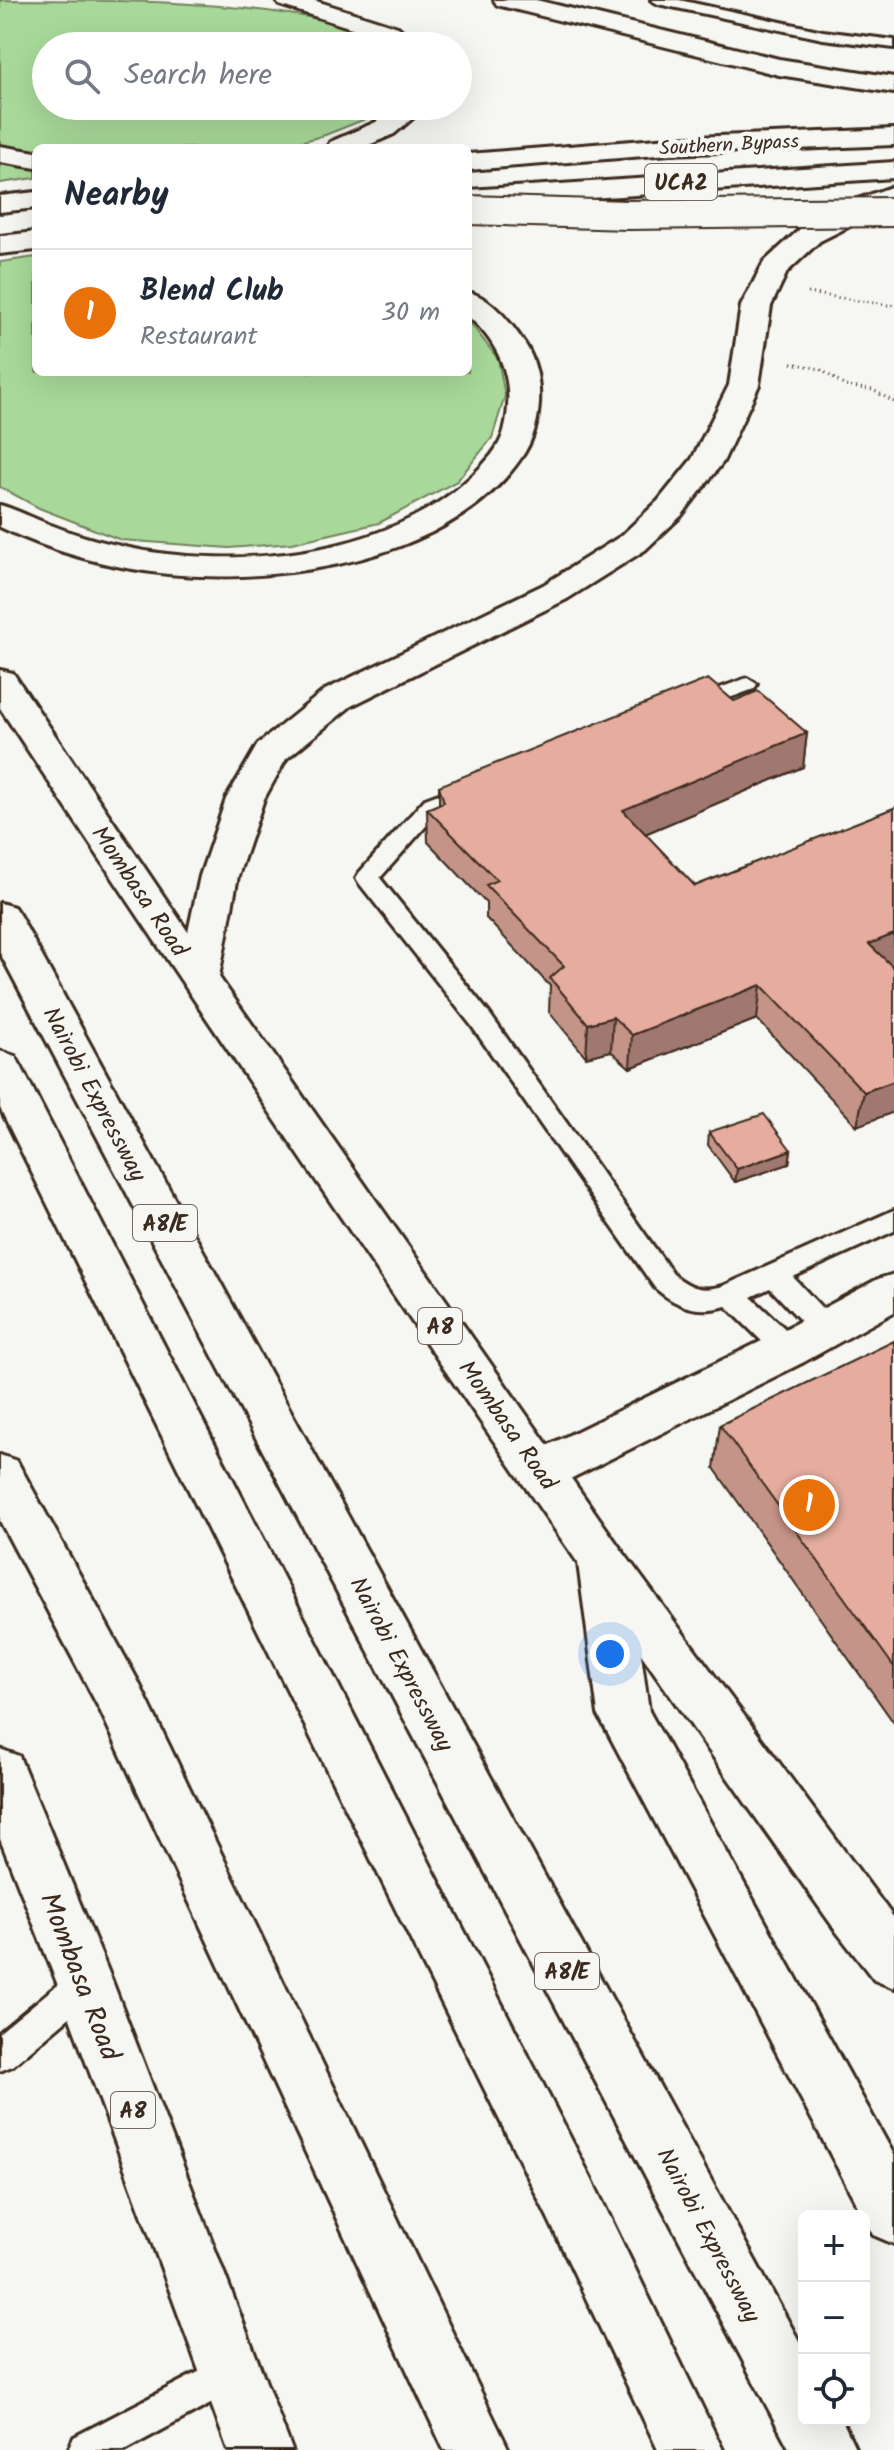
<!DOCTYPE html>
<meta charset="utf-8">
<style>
body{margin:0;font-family:Kalam,sans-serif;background:#f2f2f3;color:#1f2937}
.controls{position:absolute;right:24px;bottom:24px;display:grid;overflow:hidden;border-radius:12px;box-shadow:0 8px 32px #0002}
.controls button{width:72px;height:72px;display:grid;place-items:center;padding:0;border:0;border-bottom:2px solid #e0e1e3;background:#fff;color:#1f2937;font:40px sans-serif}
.you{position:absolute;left:610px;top:1654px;width:28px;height:28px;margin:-20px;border:6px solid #fff;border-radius:50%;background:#1a73e8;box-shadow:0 0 0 12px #1a73e833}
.badge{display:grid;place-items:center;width:52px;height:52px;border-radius:50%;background:#3b2a1e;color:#fff;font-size:26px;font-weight:700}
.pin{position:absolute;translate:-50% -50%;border:4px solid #fff;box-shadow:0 2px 8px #0006}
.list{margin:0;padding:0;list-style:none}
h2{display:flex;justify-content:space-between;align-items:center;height:104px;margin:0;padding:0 32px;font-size:34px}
h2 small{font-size:26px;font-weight:400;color:#747a83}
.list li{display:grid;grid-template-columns:52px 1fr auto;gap:24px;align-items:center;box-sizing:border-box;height:128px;padding:0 32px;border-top:2px solid #e0e1e3}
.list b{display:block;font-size:30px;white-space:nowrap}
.list p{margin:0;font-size:26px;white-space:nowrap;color:#747a83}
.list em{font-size:26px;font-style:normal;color:#747a83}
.icon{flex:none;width:44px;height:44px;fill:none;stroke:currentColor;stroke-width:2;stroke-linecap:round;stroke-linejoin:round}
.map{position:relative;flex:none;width:894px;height:2450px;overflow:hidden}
.search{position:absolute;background:#fff;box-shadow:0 8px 32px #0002;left:32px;top:32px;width:440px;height:88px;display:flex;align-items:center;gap:20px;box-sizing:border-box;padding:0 28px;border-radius:44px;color:#747a83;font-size:30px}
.panel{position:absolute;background:#fff;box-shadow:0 8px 32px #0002;left:32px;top:144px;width:440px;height:232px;border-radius:12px}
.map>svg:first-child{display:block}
.green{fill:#a8d99a;stroke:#72825c;stroke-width:2}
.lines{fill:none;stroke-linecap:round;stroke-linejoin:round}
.service-casing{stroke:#3b2a1e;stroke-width:6}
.minor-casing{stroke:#3b2a1e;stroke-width:6}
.trunk-casing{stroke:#3b2a1e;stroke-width:6}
.motorway-casing{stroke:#3b2a1e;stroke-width:6}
.path{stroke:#3b2a1e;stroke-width:3;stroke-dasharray:1 4;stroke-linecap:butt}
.service{fill:#f6f6f2;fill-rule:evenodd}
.minor{fill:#f6f6f2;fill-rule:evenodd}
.trunk{fill:#f6f6f2;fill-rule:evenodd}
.motorway{fill:#f6f6f2;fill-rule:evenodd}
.motorway-bridge-casing{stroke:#3b2a1e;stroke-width:32;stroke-linecap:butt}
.motorway-bridge{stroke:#f6f6f2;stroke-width:28}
.wall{fill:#c59489;stroke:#3b2a1e;stroke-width:2}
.shaded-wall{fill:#a0786f;stroke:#3b2a1e;stroke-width:2}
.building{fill:#e5ac9f;stroke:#3b2a1e;stroke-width:2}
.labels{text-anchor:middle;stroke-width:8;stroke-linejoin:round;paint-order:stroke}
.far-street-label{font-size:20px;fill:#3b2a1e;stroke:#f6f6f2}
.shield{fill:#f6f6f2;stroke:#73675e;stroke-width:2}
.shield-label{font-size:22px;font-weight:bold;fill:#3b2a1e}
.street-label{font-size:24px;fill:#3b2a1e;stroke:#f6f6f2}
.near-street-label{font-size:28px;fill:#3b2a1e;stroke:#f6f6f2}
</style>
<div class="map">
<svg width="894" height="2450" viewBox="0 0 894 2450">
<rect width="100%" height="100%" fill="#f6f6f2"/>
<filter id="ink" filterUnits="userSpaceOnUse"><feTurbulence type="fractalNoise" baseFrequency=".0125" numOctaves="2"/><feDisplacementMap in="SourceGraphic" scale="16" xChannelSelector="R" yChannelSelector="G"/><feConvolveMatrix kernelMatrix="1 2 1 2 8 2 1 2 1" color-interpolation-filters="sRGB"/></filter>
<g filter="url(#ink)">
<!-- green -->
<g class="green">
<path d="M 0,0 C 112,0 228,0 336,22 C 355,28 372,30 384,46 L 46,46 L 46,106 L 386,106 L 381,113 L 325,135 L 279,148 L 36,148 L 36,178 L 0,183 Z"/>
<path d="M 36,257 L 36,372 L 468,372 L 468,320 L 498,359 L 505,396 L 492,438 L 457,481 L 379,523 L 292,543 L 229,548 L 121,540 L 39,508 L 0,487 L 0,262 Z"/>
</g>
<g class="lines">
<!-- service casing -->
<g class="service-casing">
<g id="service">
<path d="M 651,0 L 679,0 L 823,31 L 894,40 L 894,48 L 823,39 L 658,4 Z"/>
<path d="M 747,678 L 757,684 L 754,689 L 691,712 L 680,706 L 684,701 Z"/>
<path d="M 471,782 L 479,784 L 482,789 L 479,794 L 441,809 L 380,878 L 489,1013 L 673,1274 C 691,1288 701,1292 723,1286 L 894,1210 L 894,1231 L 793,1277 L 834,1321 L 837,1328 L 834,1335 L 824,1339 L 814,1335 L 770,1288 L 751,1297 L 798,1341 L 802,1349 L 798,1357 L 788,1360 L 778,1357 L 726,1306 C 698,1314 677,1307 655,1288 L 471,1025 L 359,883 L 356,878 L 359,873 L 425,799 Z"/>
<path d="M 85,1967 L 97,1972 L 102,1983 L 97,1994 L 12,2066 L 0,2071 L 0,2032 L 73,1972 Z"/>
<path d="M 231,2355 L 244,2360 L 249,2373 L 244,2386 L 125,2450 L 68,2450 L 74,2437 Z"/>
</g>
</g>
<!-- minor casing -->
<g class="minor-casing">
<path id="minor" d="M 894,1274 L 894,1312 L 804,1362 L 558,1485 L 541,1491 L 524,1485 L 517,1471 L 524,1457 L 772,1336 L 878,1279 Z"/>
</g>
<!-- trunk casing -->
<g class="trunk-casing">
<g id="trunk">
<path d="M 276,0 L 313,0 L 398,27 L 418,46 L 390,46 L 380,37 L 279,5 Z"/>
<path d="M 494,0 L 536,0 L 779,59 L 894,77 L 894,93 L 779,75 L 497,5 Z"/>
<path d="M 397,106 L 427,106 L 394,134 L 362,148 L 327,148 L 330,142 L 376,122 Z"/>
<path d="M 894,129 L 894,145 L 670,154 L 468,170 L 468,154 L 670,138 Z"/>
<path d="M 894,162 L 894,178 L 468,206 L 468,190 Z"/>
<path d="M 894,186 L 894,204 L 820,241 L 787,272 L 771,306 L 759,385 L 723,462 L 682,515 L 645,550 L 567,599 L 351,706 L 286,759 L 264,799 L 238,876 L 219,977 L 620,1548 L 894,1918 L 894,1988 L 874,1980 L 836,1931 C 550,1528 272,1120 0,708 L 0,670 L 13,673 L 188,932 L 200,876 L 226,799 L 258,744 L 325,690 L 543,585 L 621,536 L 658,501 L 692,459 L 729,385 L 741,306 L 764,262 L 800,229 L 849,202 Z"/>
<path d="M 36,192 L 36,208 L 0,212 L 0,196 Z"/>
<path d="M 36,232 L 36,250 L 0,254 L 0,236 Z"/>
<path d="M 468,292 C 492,298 512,324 525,344 C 546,377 543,427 521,458 C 451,560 284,585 168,574 C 111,568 52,552 0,527 L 0,505 C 18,510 34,519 51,525 C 81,537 113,545 145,551 C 252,568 392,553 473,475 C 486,462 499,449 504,431 C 516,384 503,347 468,316 Z"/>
<path d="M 0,1749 L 19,1756 L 26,1773 L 113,1983 L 292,2450 L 228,2450 L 57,1983 L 0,1839 Z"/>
</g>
</g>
<!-- motorway casing -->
<g class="motorway-casing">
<g id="motorway">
<path d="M 0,146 L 36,152 L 36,168 L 0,162 Z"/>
<path d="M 0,903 L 14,907 L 20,916 L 804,2350 L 804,2420 L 842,2420 L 856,2450 L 790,2450 L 0,953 Z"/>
<path d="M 0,1051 L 15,1056 L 21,1066 L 591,2178 L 723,2450 L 658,2450 L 549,2220 L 0,1108 Z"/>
<path d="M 0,1455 L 17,1461 L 137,1679 L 509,2450 L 444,2450 L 100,1710 L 0,1521 Z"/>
<path d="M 603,1542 L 620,1548 L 628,1563 L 649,1711 L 894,2155 L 894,2244 L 873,2235 L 598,1714 L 578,1563 L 586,1548 Z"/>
</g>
</g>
<!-- path -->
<g class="path">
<path d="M 808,293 L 894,306"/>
<path d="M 792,363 L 820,369 L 845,386 L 873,390 L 894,402"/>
</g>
<!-- service -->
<use href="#service" class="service"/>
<!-- minor -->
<use href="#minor" class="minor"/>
<!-- trunk -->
<use href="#trunk" class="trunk"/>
<!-- motorway -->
<use href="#motorway" class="motorway"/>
<!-- motorway-bridge casing -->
<g class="motorway-bridge-casing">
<path id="motorway-bridge" d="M 468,210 L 628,215 L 894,212"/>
</g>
<!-- motorway-bridge -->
<use href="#motorway-bridge" class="motorway-bridge"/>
</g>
<!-- wall -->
<g class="wall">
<path d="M 734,701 L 807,733 L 803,767 L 645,834 L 695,886 L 894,808 L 894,965 L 892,966 L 857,1126 L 757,1019 L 630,1068 L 611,1051 L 586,1057 L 549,1012 L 550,986 L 486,918 L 486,903 L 428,842 L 427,809 L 439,804 L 439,786 Z"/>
<path d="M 709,1132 L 791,1150 L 789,1164 L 735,1182 L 708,1145 Z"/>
<path d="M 894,1341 L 894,1723 L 714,1468 L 720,1425 Z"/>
</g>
<!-- shaded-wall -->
<g class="shaded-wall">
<path d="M 807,733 L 803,767 L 621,844 L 623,810 Z"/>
<path d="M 894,934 L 894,965 L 863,977 L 869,944 Z"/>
<path d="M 761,985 L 757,1019 L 630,1068 L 632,1035 Z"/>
<path d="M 613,1017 L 611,1051 L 586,1057 L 588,1024 Z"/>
<path d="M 894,1081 L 894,1112 L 857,1126 L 864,1092 Z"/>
<path d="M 791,1150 L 789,1164 L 735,1182 L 737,1169 Z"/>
</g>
<!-- building -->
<g class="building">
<path d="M 708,679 L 734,701 L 758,691 L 807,733 L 623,810 L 695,886 L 894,808 L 894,934 L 869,944 L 894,968 L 894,1081 L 864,1092 L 761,985 L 632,1035 L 613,1017 L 588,1024 L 550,978 L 564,966 L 486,885 L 497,880 L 427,809 L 444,802 L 439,786 Z"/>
<path d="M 764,1114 L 791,1150 L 737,1169 L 709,1132 Z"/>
<path d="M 894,1341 L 894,1667 L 720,1425 Z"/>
</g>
</g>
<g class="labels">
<!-- far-street labels -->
<g class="far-street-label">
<text transform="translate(729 144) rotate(-3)" y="7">Southern Bypass</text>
</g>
<!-- shield labels -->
<g class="shield">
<rect x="645" y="164" width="72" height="36" rx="6"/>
<rect x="133" y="1205" width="64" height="36" rx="6"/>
<rect x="418" y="1308" width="44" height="36" rx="6"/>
<rect x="535" y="1953" width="64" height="36" rx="6"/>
<rect x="111" y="2092" width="44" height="36" rx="6"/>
</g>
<g class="shield-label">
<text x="681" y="190">UCA2</text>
<text x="165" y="1231">A8/E</text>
<text x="440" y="1334">A8</text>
<text x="567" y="1979">A8/E</text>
<text x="133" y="2118">A8</text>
</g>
<!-- street labels -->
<g class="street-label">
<text transform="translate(140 891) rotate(56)" y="8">Mombasa Road</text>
<text transform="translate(95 1094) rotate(62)" y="8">Nairobi Expressway</text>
<text transform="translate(508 1425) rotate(55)" y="8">Mombasa Road</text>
<text transform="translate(402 1664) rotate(62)" y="8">Nairobi Expressway</text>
<text transform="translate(709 2235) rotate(62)" y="8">Nairobi Expressway</text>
</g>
<!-- near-street labels -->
<g class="near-street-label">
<text transform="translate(81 1976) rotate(69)" y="10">Mombasa Road</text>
</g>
</g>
</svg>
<div class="controls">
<button>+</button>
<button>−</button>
<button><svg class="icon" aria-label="locate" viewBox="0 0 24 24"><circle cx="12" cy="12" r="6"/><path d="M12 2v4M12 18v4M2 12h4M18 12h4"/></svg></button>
</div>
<div class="you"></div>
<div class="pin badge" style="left:809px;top:1505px;background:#e8710a">1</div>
<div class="search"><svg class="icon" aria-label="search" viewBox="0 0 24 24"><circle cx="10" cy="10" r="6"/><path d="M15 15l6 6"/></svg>Search here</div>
<section class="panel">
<h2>Nearby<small></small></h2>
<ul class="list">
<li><span class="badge" style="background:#e8710a">1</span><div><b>Blend Club</b><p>Restaurant</p></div><em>30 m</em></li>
</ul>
</section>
</div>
